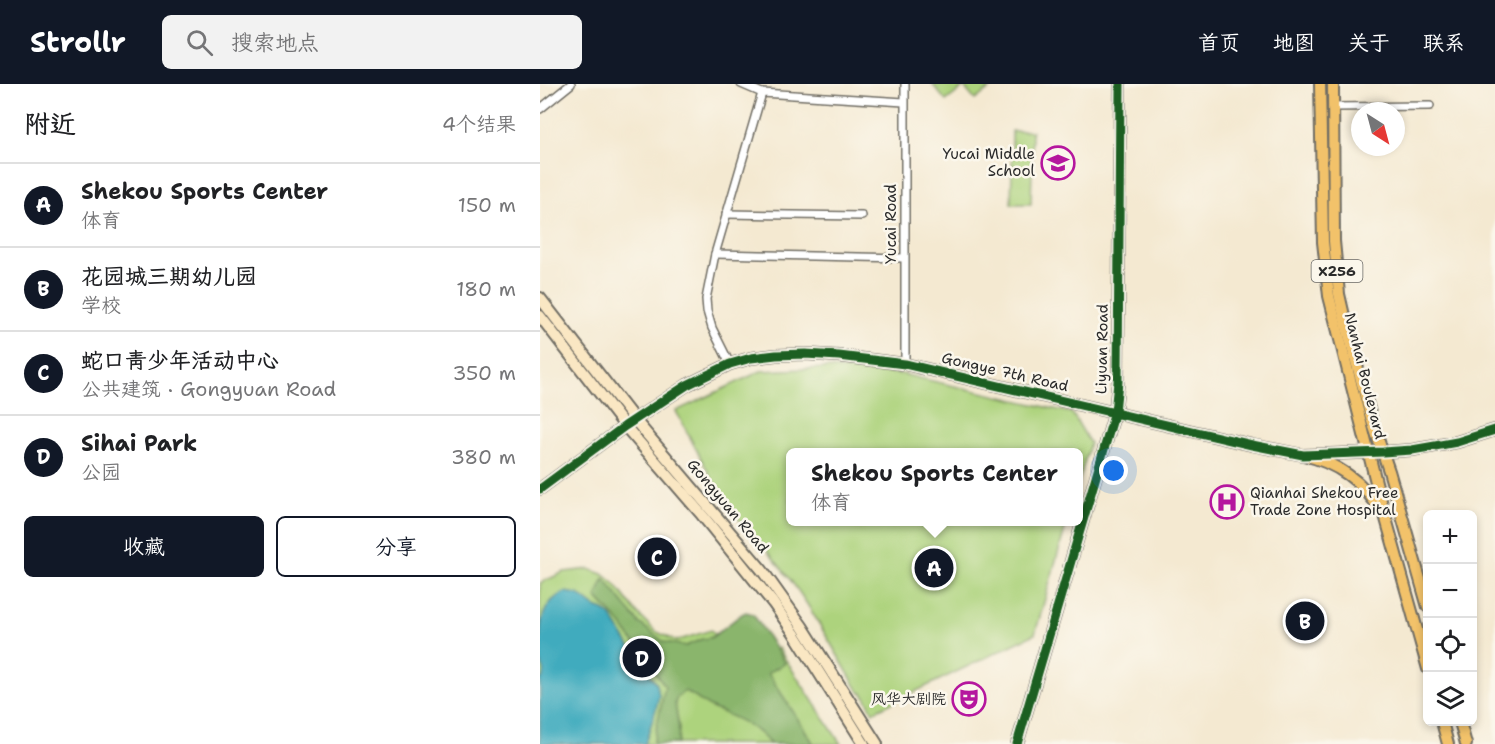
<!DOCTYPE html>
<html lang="zh">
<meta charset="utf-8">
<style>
body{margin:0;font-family:"Shantell Sans","LXGW WenKai TC",sans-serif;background:#f2f2f2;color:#202124}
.controls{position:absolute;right:18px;bottom:18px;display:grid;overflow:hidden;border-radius:9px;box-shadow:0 3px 9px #0003}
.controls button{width:54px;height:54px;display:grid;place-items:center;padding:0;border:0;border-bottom:2px solid #e0e0e0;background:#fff;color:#202124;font:30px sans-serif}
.compass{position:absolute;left:811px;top:18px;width:54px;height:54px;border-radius:50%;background:#fff;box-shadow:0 3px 9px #0003;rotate:144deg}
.you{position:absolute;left:574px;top:387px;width:21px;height:21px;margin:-15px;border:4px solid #fff;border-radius:50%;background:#1a73e8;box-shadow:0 0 0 9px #1a73e833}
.badge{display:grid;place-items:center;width:39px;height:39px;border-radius:50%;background:#111827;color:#fff;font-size:20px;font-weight:700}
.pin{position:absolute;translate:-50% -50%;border:3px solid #fff;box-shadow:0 2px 6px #0006}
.popup{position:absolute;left:246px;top:364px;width:297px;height:78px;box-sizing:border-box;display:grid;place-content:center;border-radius:9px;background:#fff;filter:drop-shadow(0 2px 4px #0005);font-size:20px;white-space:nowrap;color:#757577}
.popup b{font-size:22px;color:#202124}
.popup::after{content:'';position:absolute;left:50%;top:100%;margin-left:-12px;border:12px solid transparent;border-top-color:#fff}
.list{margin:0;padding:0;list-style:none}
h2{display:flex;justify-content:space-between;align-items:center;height:78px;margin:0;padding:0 24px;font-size:26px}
h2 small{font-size:20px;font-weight:400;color:#757577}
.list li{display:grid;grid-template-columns:39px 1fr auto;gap:18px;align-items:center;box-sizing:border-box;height:84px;padding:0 24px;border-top:2px solid #e0e0e0}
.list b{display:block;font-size:22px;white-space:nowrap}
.list p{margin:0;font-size:20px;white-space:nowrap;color:#757577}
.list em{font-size:20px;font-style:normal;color:#757577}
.actions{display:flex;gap:12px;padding:18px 24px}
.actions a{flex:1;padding:14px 0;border:2px solid #111827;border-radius:9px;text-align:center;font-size:21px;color:#111827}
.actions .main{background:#111827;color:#fff}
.icon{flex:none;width:33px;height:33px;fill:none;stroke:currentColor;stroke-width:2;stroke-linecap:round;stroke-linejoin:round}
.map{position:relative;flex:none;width:955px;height:660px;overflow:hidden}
header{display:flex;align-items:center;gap:36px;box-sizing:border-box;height:84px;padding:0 30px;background:#111827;color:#fff}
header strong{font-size:28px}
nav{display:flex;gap:33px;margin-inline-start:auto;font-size:21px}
.search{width:420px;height:54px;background:#f2f2f2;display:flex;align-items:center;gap:15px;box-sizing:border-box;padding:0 21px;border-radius:9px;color:#757577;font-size:22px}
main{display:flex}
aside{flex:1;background:#fff}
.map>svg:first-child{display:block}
.green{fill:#add37d;stroke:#6c7f54;stroke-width:1.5}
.forest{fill:#8ab56c;stroke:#5a704c;stroke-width:1.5}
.water{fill:#3fabbe;stroke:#356b74;stroke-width:1.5}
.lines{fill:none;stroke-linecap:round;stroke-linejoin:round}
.street-casing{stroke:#716e65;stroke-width:10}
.secondary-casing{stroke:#716e65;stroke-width:14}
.primary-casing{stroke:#716e65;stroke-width:14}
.street{stroke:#fff;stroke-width:7}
.secondary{stroke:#fae7c3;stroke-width:10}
.primary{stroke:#f2c26a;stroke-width:10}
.cycleway-casing{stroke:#fbf7ec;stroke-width:13}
.cycleway{stroke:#1b5e20;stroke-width:9}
.labels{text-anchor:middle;stroke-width:5;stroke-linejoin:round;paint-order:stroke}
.shield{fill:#fbf7ec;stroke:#696865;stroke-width:1.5}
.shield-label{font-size:14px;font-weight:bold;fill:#2b2b2b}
.poi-label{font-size:15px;fill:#2b2b2b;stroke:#fbf7ec;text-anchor:end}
.street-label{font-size:15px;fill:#2b2b2b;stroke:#fbf7ec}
</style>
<header>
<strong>Strollr</strong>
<div class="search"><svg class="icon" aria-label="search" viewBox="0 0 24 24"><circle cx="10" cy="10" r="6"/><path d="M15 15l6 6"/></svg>搜索地点</div>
<nav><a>首页</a><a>地图</a><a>关于</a><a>联系</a></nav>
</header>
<main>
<aside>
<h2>附近<small>4个结果</small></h2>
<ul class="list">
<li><span class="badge">A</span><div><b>Shekou Sports Center</b><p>体育</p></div><em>150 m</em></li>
<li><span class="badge">B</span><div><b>花园城三期幼儿园</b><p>学校</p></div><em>180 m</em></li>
<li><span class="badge">C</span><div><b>蛇口青少年活动中心</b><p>公共建筑 · Gongyuan Road</p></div><em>350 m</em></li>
<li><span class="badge">D</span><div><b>Sihai Park</b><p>公园</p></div><em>380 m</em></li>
</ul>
<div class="actions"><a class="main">收藏</a><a>分享</a></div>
</aside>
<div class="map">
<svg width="955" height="660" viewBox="0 0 955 660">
<rect width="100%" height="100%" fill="#fbf7ec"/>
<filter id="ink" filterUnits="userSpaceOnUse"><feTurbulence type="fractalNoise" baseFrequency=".0167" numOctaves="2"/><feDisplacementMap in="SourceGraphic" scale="12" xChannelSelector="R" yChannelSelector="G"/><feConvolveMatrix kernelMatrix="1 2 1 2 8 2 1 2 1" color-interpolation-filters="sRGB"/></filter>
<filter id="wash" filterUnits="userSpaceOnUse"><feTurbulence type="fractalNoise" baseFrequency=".008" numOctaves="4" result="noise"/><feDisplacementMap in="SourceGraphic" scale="24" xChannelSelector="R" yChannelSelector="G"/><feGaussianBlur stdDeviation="1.35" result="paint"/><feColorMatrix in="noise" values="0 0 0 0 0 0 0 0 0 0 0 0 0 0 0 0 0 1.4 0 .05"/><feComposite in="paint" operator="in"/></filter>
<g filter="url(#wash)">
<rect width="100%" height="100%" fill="#f4e9d1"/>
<!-- green -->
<g class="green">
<path d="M 392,0 L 450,0 L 452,3 L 435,16 L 424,3 L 406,17 Z"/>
<path d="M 472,47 L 492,47 L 492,83 L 472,82 Z"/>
<path d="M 472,84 L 492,84 L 491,120 L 471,120 Z"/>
<path d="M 288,284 L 362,290 L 532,329 L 550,359 L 538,400 L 538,368 L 250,368 L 250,438 L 527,438 L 495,550 L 333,628 L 323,609 L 319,608 C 302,579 285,549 267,520 C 244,484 214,452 185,420 L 187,417 L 172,395 L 136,327 L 221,287 Z"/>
<path d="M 49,485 L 63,490 L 75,500 L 97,529 L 115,547 L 136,557 L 171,546 L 195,567 L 214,581 L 238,564 L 301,660 L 0,660 L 0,499 L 24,488 Z"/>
</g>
<!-- forest -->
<path class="forest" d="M 64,495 L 99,539 L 124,558 L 146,562 L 162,555 L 166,555 L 172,553 L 202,530 L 206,528 L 213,530 L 245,579 L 228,589 L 274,660 L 230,660 C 215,641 195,634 174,625 C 164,621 155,612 145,607 L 137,613 L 135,619 L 139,644 L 138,660 L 113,660 L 125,602 L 80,539 L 56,513 Z"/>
<!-- water -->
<path class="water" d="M 25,508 L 38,510 L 55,523 L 63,526 L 71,532 L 99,577 L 117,600 L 119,612 L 116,625 L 105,660 L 0,660 L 0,597 C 9,586 2,585 0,575 C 0,571 0,565 0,561 C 0,538 2,518 25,508 Z"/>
</g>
<g filter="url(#ink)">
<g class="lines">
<!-- street casing -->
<g class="street-casing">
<g id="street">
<path d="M 201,0 L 222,9 L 364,18"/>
<path d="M 793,23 L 890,22"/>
<path d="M 0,25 L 31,0"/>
<path d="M 186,130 L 322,132"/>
<path d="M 175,170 L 364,174"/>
<path d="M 190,280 L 172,244 L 167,227 L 166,215 L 175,170 L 222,9"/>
<path d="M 365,280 L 365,0"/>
</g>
</g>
<!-- secondary casing -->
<g class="secondary-casing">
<g id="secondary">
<path d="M 0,214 L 94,335 L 222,486 L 262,542 L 337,660"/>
<path d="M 0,232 L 85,342 L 162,431 L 233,519 L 254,549 L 324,660"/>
<path d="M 0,405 L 85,342 L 147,301 L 190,280 L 211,274 L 236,271 L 265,270 L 299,272 L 365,280 L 712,361 L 763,371 L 843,368 L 872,366 L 895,362 L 917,358 L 955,346"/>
<path d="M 477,660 L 575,328 L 578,298 L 580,0"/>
</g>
</g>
<!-- primary casing -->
<g class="primary-casing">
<g id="primary">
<path d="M 780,0 L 783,158 L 789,212 L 838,406 L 888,585"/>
<path d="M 793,0 L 794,157 L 799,210 L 805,236 L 832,337 L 849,387 L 888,523"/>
<path d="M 763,371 C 795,378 825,398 840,427"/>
<path d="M 902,638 L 908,660"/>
<path d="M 920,638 L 926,660"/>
</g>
</g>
<!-- street -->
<use href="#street" class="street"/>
<!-- secondary -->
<use href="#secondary" class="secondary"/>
<!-- primary -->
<use href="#primary" class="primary"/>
<!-- cycleway casing -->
<g class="cycleway-casing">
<g id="cycleway">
<path d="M 0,405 L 85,342 L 147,301 L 190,280 L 211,274 L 236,271 L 265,270 L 299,272 L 365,280 L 712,361 L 763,371 L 843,368 L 872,366 L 895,362 L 917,358 L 955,346"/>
<path d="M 477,660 L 575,328 L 578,298 L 580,0"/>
</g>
</g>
<!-- cycleway -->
<use href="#cycleway" class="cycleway"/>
</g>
</g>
<!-- icons -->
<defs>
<g id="school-ring" transform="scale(1.725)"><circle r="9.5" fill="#fbf7ec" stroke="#b5179e" stroke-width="1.5"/><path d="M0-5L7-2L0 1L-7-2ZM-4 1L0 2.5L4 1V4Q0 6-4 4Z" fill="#b5179e"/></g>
<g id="hospital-ring" transform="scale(1.725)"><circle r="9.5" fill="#fbf7ec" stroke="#b5179e" stroke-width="1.5"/><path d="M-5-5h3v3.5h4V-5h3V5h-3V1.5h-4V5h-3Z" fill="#b5179e"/></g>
<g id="theatre-ring" transform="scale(1.725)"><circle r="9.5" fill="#fbf7ec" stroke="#b5179e" stroke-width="1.5"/><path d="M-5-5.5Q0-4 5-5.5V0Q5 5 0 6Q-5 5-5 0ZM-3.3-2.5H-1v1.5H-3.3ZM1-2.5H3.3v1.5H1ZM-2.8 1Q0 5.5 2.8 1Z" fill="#b5179e"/></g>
</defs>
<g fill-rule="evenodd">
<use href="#school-ring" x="518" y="79"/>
<use href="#hospital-ring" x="687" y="418"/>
<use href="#theatre-ring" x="429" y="615"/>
</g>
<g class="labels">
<!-- shield labels -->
<rect class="shield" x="771.5" y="176" width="51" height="22" rx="4.5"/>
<g class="shield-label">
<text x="797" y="192">X256</text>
</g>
<!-- poi labels -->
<g class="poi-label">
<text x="495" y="75">Yucai Middle<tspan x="495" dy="17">School</tspan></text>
<text x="710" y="414" text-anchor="start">Qianhai Shekou Free<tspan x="710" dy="17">Trade Zone Hospital</tspan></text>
<text x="406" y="620">风华大剧院</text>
</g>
<!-- street labels -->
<g class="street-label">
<text transform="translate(351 140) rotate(-90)" y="5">Yucai Road</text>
<text transform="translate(562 265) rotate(-89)" y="5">Liyuan Road</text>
<text transform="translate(465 288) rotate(13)" y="5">Gongye 7th Road</text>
<text transform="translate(825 292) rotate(76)" y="5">Nanhai Boulevard</text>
<text transform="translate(188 422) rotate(50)" y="5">Gongyuan Road</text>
</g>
</g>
</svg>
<div class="controls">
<button>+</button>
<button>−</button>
<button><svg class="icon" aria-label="locate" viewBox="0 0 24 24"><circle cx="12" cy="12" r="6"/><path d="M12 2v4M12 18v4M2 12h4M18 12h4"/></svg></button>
<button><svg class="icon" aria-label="layers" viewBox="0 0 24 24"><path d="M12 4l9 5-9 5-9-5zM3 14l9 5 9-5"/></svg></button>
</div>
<svg class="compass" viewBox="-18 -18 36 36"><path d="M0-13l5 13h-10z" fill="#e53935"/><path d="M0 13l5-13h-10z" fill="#757577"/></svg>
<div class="you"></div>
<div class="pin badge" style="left:394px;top:484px">A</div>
<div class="popup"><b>Shekou Sports Center</b>体育</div>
<div class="pin badge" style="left:765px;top:537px">B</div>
<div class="pin badge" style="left:117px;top:473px">C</div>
<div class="pin badge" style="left:102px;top:574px">D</div>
</div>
</main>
